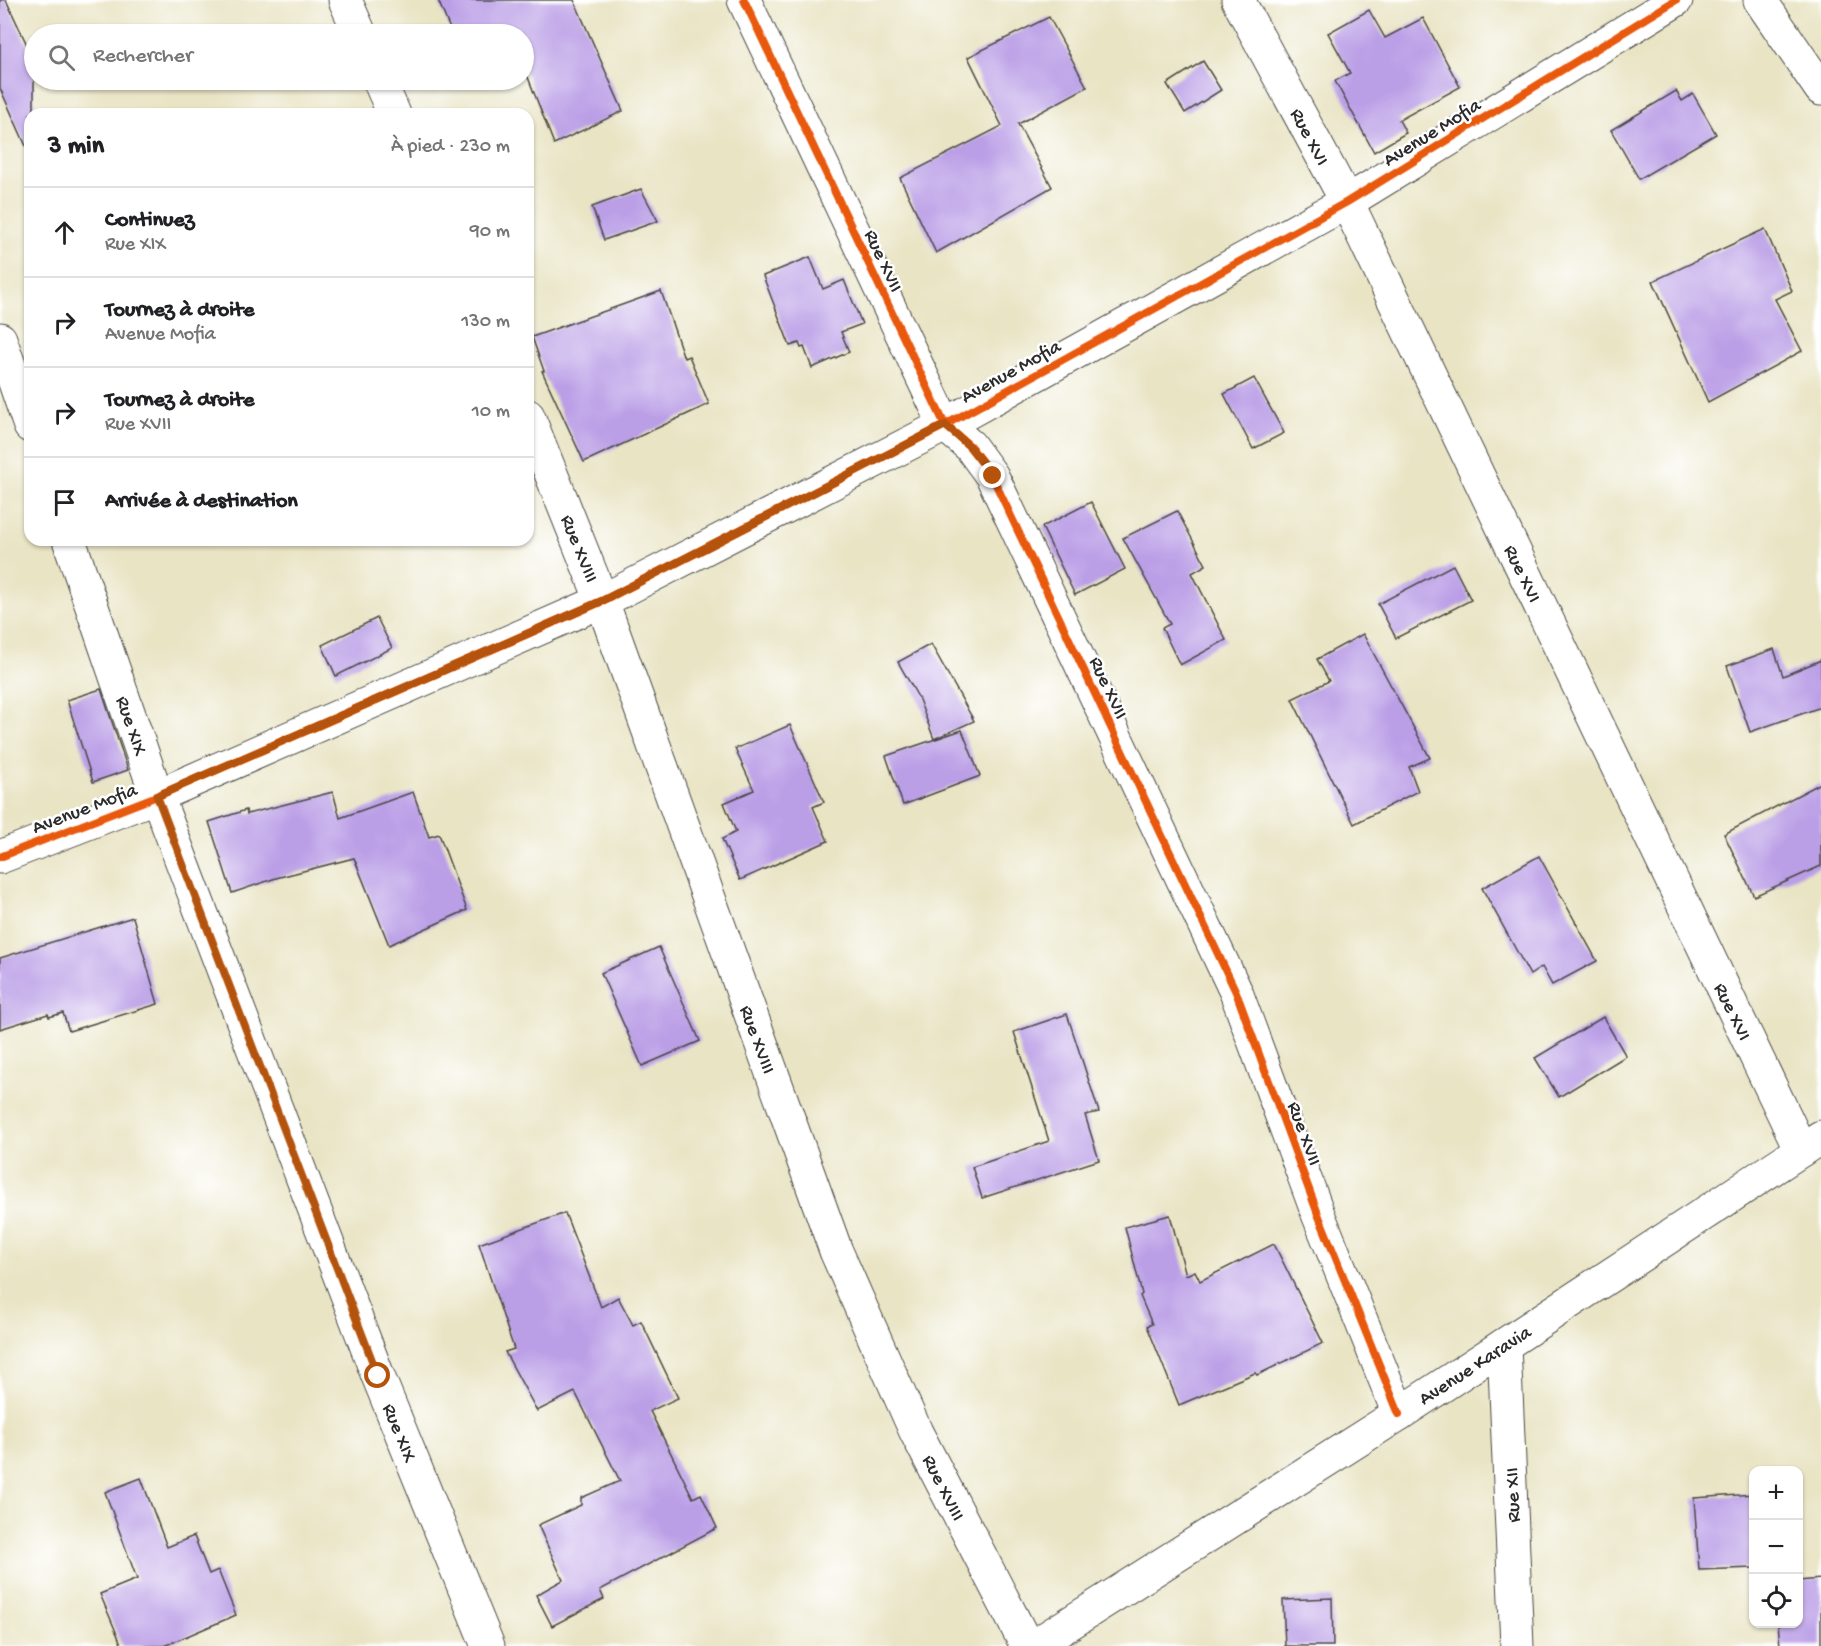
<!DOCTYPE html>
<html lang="fr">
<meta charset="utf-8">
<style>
body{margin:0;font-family:"Gochi Hand",sans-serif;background:#f6f6f6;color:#202124}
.controls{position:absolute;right:18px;bottom:18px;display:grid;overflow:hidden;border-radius:12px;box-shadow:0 2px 4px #0004}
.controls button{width:54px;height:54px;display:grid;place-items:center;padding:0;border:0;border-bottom:2px solid #e0e0e0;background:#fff;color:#202124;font:30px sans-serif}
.stop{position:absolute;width:18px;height:18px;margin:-14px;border:4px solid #b45309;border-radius:50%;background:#fff}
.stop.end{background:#b45309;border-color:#fff;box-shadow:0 2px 6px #0008}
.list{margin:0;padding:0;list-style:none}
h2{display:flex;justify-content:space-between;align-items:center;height:78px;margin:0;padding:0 24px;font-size:26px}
h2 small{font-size:20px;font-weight:400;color:#757577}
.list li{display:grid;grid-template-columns:39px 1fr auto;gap:18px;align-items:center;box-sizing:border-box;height:90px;padding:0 24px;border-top:2px solid #e0e0e0}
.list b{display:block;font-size:22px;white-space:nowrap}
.list p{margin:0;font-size:20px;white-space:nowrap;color:#757577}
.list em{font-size:20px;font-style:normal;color:#757577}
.icon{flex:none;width:33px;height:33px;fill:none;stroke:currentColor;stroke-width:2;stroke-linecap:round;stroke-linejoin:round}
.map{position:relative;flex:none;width:1821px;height:1646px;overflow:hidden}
.search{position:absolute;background:#fff;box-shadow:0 2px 4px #0004;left:24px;top:24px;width:510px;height:66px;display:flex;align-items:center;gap:15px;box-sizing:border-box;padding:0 21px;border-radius:33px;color:#757577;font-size:22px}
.panel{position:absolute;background:#fff;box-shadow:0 2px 4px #0004;left:24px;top:108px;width:510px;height:438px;border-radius:18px}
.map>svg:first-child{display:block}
.building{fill:#ba9ee6}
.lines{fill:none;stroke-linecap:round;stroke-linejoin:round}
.minor-casing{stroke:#484742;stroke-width:35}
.tertiary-casing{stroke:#484742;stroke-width:35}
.minor{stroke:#fff;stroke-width:33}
.tertiary{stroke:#fff;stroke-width:33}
.cycleway-casing{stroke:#fff;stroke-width:11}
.cycleway{stroke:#e8590c;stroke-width:8}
.route{stroke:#b45309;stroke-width:8}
.labels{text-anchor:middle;stroke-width:5;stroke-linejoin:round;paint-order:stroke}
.street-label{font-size:20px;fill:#2b2b2b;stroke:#fff}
</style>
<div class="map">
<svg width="1821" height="1646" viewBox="0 0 1821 1646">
<rect width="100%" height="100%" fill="#fff"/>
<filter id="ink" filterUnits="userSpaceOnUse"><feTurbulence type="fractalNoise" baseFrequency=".0167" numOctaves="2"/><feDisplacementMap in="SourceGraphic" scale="12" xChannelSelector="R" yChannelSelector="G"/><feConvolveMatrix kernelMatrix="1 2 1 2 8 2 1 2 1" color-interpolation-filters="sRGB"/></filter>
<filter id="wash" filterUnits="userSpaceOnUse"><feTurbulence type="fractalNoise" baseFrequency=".008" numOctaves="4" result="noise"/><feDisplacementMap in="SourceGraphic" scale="24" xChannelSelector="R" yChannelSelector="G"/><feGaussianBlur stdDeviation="1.35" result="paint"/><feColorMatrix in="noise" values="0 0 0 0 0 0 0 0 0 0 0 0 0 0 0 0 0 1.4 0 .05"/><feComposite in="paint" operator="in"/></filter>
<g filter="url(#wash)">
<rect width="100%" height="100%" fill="#e9e4c4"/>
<g id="blocks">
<!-- building -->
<g class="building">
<path d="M 0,0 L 6,0 L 34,60 L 34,114 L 30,114 L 30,155 L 0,88 Z"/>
<path d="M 438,0 L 574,0 L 623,111 L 554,144 L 524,67 L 524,34 L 452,34 Z"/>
<path d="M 1369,10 L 1385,38 L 1423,18 L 1460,87 L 1399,120 L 1406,133 L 1374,152 L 1335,81 L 1350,73 L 1328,33 Z"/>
<path d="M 1049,17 L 1087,87 L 1018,124 L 1052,187 L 936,253 L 900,178 L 1002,126 L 968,57 Z"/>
<path d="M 1203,61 L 1221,90 L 1185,113 L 1167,84 Z"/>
<path d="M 1676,91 L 1682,101 L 1693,94 L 1716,134 L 1639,179 L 1611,130 Z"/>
<path d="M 641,189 L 658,221 L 604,240 L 592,207 Z"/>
<path d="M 1765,229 L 1792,291 L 1775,299 L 1802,351 L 1708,402 L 1653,281 Z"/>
<path d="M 810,257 L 823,289 L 844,280 L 862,324 L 841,332 L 849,352 L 812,368 L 804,347 L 801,348 L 799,343 L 790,346 L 763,276 Z"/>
<path d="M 661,291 L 684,358 L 689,356 L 709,404 L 584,462 L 542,371 L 544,371 L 532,337 Z"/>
<path d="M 1254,378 L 1284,433 L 1253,449 L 1224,394 Z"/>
<path d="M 1091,502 L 1125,569 L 1075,595 L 1042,527 Z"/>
<path d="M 1177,511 L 1206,565 L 1192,573 L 1226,640 L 1180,665 L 1162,628 L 1170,624 L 1123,538 Z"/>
<path d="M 1453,565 L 1471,600 L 1396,638 L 1378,604 Z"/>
<path d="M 377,618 L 392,648 L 336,676 L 322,645 Z"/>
<path d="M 1363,634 L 1430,758 L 1409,767 L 1418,791 L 1354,824 L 1292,699 L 1329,681 L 1317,659 Z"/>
<path d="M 931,644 L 974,721 L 934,739 L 918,697 L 898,662 Z"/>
<path d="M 1774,649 L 1783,676 L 1821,660 L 1821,707 L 1750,732 L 1727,666 Z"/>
<path d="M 101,689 L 128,770 L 93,782 L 67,700 Z"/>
<path d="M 790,725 L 824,802 L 813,807 L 828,841 L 740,880 L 722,839 L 736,832 L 724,803 L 754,790 L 735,749 Z"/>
<path d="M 962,730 L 980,776 L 903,805 L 886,756 Z"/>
<path d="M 1821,783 L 1821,866 L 1754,896 L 1724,834 Z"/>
<path d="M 333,792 L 340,818 L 413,792 L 429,837 L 439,834 L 467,910 L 389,945 L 354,858 L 276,878 L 232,893 L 209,822 L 246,810 L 247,814 Z"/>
<path d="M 1539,856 L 1597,961 L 1552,985 L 1542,967 L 1530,975 L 1482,888 Z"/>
<path d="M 133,917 L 158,1004 L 69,1031 L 63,1013 L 49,1017 L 48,1014 L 0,1029 L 0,958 Z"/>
<path d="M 659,947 L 700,1041 L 642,1066 L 601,973 Z"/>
<path d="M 1067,1014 L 1099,1112 L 1085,1115 L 1099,1160 L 982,1198 L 972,1167 L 1049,1141 L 1014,1032 Z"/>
<path d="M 1603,1017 L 1626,1056 L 1559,1097 L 1535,1058 Z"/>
<path d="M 565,1213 L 601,1307 L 618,1297 L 633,1325 L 641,1321 L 678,1398 L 650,1411 L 693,1498 L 701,1494 L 717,1528 L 600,1590 L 604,1599 L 552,1626 L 536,1595 L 563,1580 L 538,1525 L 581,1505 L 581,1498 L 620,1481 L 575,1392 L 537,1411 L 505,1352 L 514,1349 L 479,1244 Z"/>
<path d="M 1170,1215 L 1186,1275 L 1195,1271 L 1200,1281 L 1274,1244 L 1323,1343 L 1257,1375 L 1255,1373 L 1179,1405 L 1147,1326 L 1152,1324 L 1140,1296 L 1142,1294 L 1125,1227 Z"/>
<path d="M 141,1478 L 167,1547 L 194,1536 L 209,1574 L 218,1570 L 236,1615 L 164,1646 L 122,1646 L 100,1594 L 137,1579 L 105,1492 Z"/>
<path d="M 1754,1494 L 1754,1568 L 1699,1570 L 1694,1498 Z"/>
<path d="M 1821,1579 L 1821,1646 L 1780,1646 L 1778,1623 L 1798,1623 L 1798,1581 Z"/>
<path d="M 1332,1598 L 1333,1646 L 1285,1646 L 1283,1600 Z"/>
</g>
</g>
</g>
<g filter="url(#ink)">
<use href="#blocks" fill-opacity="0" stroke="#484742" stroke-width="1.5"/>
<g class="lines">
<!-- minor casing -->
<g class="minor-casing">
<g id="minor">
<path d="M 345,0 L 360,34"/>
<path d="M 744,0 L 945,425 L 970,446 L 992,476 L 1236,992 L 1318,1214 L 1399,1414"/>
<path d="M 1238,0 L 1347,202 L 1801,1150"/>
<path d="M 1760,0 L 1821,89"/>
<path d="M 379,80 L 394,114"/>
<path d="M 0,339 L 30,426"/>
<path d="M 528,416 L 602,601 L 836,1251 L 916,1432 L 1027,1646"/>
<path d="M 69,540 L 157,796 L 378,1376 L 488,1646"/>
<path d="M 0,857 L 157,796 L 602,601 L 945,425 L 1347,202 L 1676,0"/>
<path d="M 1504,1345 L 1517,1646"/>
</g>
</g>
<!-- tertiary casing -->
<g class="tertiary-casing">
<path id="tertiary" d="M 1034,1646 L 1399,1414 L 1821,1137"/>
</g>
<!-- minor -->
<use href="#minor" class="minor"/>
<!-- tertiary -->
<use href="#tertiary" class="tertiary"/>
<!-- cycleway casing -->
<g class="cycleway-casing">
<g id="cycleway">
<path d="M 744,0 L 945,425 L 970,446 L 992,476 L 1236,992 L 1318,1214 L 1399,1414"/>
<path d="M 0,857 L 157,796 L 602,601 L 945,425 L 1347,202 L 1676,0"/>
</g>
</g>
<!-- cycleway -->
<use href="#cycleway" class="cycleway"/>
</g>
</g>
<g class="lines" filter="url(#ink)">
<!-- route -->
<path class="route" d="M 378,1376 L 157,796 L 602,601 L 945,425 L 969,446 L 993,476"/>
</g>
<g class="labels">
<!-- street labels -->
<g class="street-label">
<text transform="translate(1431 131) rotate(-32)" y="7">Avenue Mofia</text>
<text transform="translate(1311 136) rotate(62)" y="7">Rue XVI</text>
<text transform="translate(885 260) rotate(65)" y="7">Rue XVII</text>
<text transform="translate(1010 370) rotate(-29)" y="7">Avenue Mofia</text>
<text transform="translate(581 548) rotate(68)" y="7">Rue XVIII</text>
<text transform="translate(1524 573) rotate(64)" y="7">Rue XVI</text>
<text transform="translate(1110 687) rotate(65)" y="7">Rue XVII</text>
<text transform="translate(133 725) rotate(71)" y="7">Rue XIX</text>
<text transform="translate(84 807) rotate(-21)" y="7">Avenue Mofia</text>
<text transform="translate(1734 1011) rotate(64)" y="7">Rue XVI</text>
<text transform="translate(759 1039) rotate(70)" y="7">Rue XVIII</text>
<text transform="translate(1306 1133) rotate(70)" y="7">Rue XVII</text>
<text transform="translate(1474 1364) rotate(-33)" y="7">Avenue Karavia</text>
<text transform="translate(401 1432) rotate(68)" y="7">Rue XIX</text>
<text transform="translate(945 1487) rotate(63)" y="7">Rue XVIII</text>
<text transform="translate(1511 1495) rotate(-92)" y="7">Rue XII</text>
</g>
</g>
</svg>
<div class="controls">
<button>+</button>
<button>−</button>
<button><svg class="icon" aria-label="locate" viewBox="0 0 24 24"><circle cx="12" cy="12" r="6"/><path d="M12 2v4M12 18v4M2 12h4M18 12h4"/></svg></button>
</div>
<div class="stop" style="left:378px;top:1376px"></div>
<div class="stop end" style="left:993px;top:476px"></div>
<div class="search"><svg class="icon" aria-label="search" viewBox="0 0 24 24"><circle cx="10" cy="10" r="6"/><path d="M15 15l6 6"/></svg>Rechercher</div>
<section class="panel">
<h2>3 min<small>À pied · 230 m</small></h2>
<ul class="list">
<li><svg class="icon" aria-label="ahead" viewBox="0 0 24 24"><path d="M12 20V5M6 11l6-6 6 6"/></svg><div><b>Continuez</b><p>Rue XIX</p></div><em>90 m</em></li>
<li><svg class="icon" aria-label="right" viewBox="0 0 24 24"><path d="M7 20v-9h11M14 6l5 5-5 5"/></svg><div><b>Tournez à droite</b><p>Avenue Mofia</p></div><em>130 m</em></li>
<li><svg class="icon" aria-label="right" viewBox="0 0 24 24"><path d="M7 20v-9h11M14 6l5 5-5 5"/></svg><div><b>Tournez à droite</b><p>Rue XVII</p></div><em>10 m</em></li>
<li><svg class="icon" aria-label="arrive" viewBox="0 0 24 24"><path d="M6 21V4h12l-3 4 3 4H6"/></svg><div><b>Arrivée à destination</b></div></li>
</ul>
</section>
</div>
